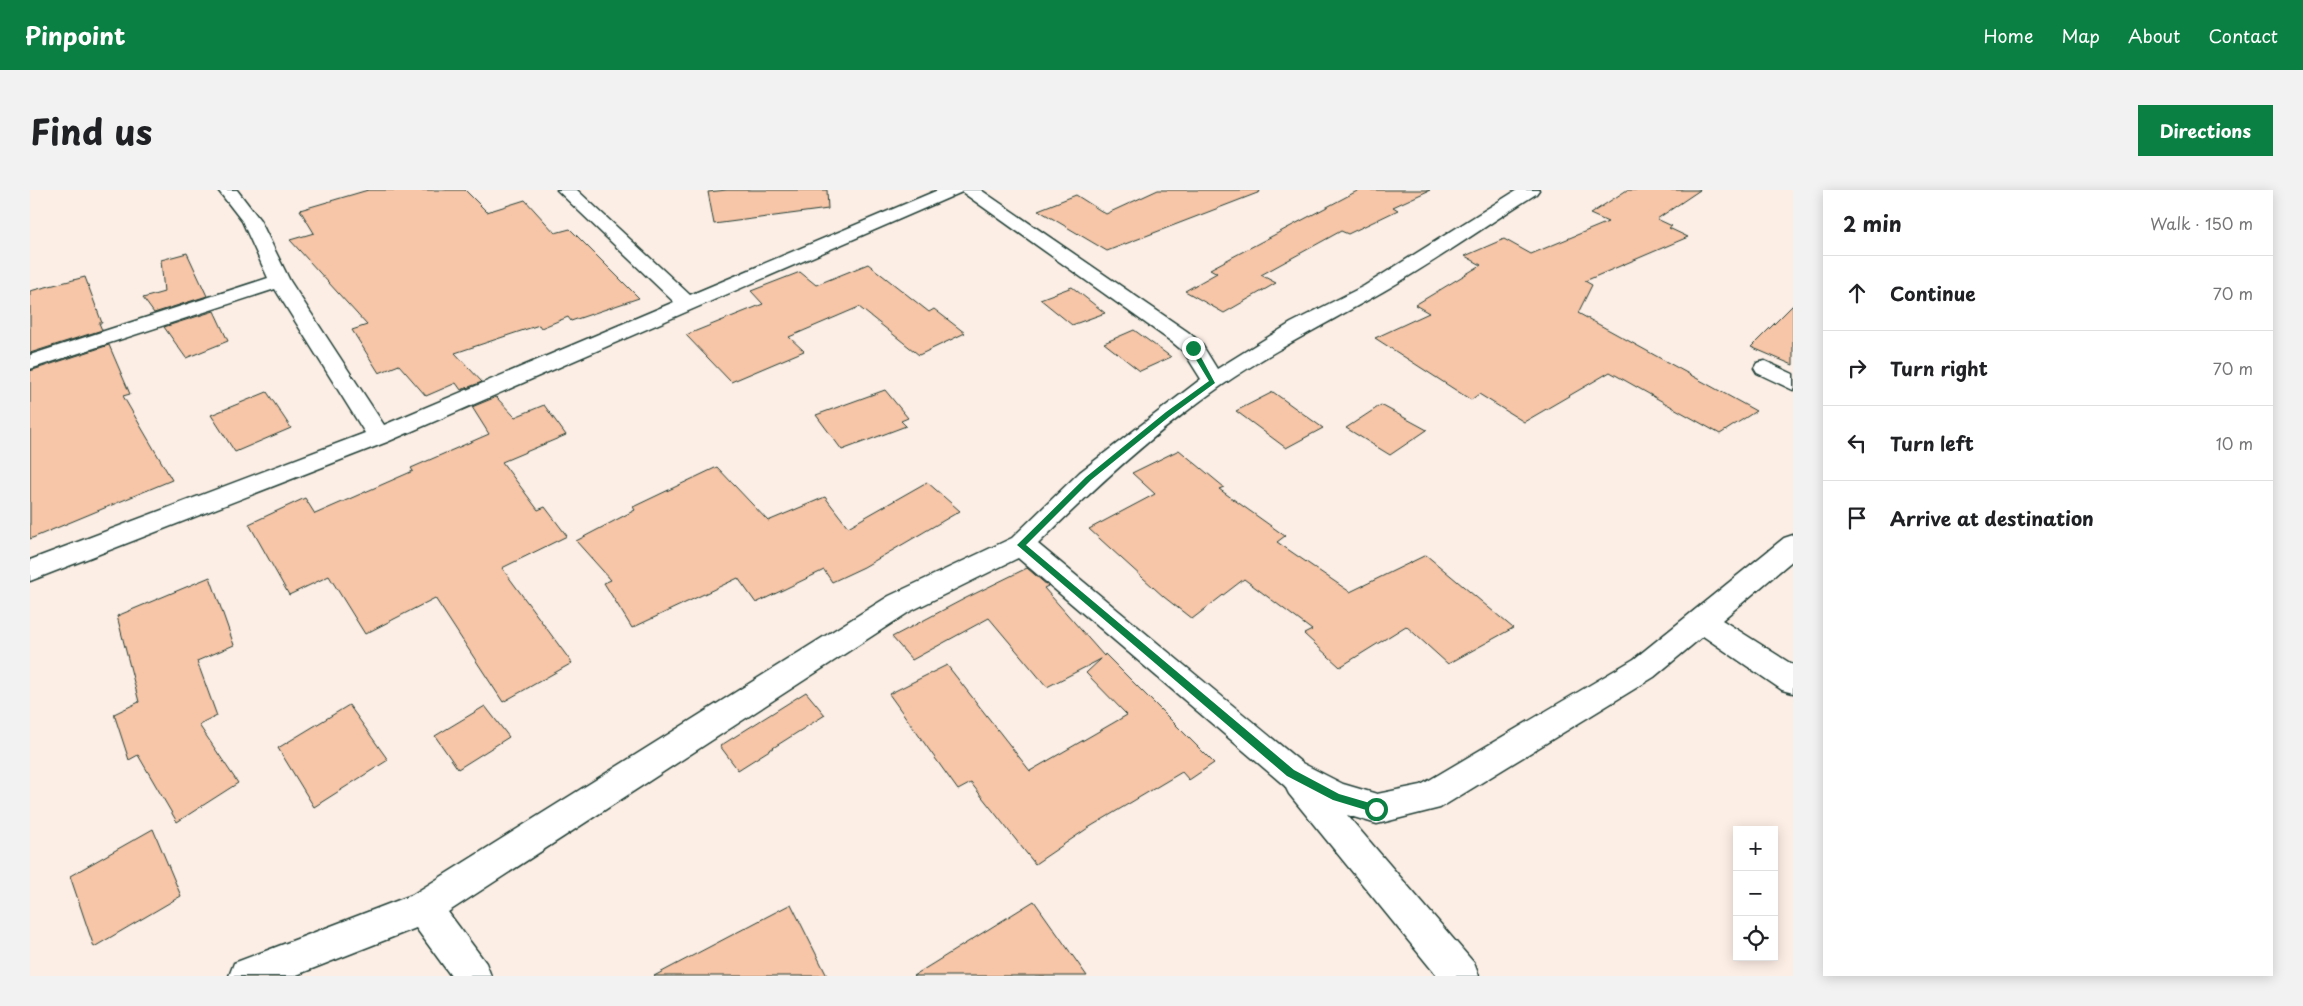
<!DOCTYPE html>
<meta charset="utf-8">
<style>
body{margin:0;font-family:"Playpen Sans",sans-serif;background:#f2f2f2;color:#202124}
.controls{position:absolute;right:15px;bottom:15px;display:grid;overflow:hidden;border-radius:0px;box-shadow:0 2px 12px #0003}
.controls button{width:45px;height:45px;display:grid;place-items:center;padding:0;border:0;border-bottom:1px solid #e0e0e0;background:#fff;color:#202124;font:25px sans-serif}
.stop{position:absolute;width:15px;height:15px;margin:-11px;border:4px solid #0b8043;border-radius:50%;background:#fff}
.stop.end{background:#0b8043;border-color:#fff;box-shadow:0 1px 5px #0008}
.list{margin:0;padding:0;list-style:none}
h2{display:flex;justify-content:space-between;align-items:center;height:65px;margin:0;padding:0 20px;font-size:21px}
h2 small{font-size:16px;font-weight:400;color:#757577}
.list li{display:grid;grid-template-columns:32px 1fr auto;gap:15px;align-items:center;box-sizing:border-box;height:75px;padding:0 20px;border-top:1px solid #e0e0e0}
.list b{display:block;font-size:19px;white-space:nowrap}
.list em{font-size:16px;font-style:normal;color:#757577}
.icon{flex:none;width:28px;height:28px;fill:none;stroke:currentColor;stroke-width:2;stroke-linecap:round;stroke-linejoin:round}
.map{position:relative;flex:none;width:1763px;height:786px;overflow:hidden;border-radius:0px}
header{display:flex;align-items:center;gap:30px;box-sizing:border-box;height:70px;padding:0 25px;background:#0b8043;color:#fff}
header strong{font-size:24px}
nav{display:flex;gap:28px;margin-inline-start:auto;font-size:18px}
.intro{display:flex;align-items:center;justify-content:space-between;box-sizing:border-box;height:120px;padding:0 30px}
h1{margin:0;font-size:35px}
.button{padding:12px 22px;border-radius:0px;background:#0b8043;color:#fff;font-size:18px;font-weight:700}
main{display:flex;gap:30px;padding:0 30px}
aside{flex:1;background:#fff;border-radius:0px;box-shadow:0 2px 12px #0003}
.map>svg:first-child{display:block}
.building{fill:#f7c5a7;stroke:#1f3d34}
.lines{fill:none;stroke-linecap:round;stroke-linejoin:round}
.minor-casing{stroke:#1f3d34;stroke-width:3}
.minor{fill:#fff;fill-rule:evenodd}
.route{fill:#0b8043}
</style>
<header>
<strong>Pinpoint</strong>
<nav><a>Home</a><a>Map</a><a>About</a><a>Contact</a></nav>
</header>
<div class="intro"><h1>Find us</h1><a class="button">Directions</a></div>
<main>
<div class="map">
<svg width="1763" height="786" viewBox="0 0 1763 786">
<rect width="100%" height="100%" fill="#fdeee5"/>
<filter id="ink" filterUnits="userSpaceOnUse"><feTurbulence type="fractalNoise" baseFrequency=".02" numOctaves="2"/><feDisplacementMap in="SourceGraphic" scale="10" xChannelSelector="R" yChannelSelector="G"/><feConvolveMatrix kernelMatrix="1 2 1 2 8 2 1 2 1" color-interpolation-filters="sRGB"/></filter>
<g filter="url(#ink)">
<!-- building -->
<g class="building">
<path d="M 338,0 L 435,0 L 457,22 L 495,10 L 525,43 L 540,39 L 609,108 L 541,131 L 538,127 L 511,138 L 509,135 L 425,163 L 452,192 L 431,200 L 426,193 L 396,206 L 369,175 L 349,183 L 322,140 L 337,135 L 260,50 L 284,43 L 270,20 Z"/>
<path d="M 697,0 L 797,0 L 798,19 L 684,34 L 678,2 Z"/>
<path d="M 1128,0 L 1229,0 L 1230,2 L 1077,61 L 1008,20 L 1046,5 L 1076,24 Z"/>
<path d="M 1329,0 L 1400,0 L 1363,17 L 1368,20 L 1318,44 L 1311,41 L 1231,85 L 1246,93 L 1194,123 L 1155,101 L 1187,83 L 1180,79 Z"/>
<path d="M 1597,0 L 1670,0 L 1627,29 L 1642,36 L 1639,38 L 1658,47 L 1555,91 L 1562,95 L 1548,123 L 1726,221 L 1690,244 L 1580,182 L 1494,232 L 1449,204 L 1441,210 L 1345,148 L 1399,123 L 1385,115 L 1451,75 L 1435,66 L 1474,49 L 1501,64 L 1578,32 L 1560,24 Z"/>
<path d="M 157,63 L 177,106 L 124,123 L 113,108 L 134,102 L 131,70 Z"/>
<path d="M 838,74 L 899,122 L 904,119 L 935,143 L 889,165 L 829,117 L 759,147 L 774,161 L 701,192 L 656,145 L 733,114 L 721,101 L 770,82 L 786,95 Z"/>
<path d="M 55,87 L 72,133 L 69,133 L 72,140 L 0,163 L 0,101 Z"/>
<path d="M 1042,97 L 1075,123 L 1042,135 L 1010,109 Z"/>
<path d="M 1763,115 L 1763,175 L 1721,157 Z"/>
<path d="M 184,121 L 198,151 L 156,168 L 134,137 Z"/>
<path d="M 1104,140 L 1141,167 L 1110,181 L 1074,153 Z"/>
<path d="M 79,155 L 100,204 L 93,206 L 142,290 L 0,349 L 0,181 Z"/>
<path d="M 855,200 L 878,228 L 871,231 L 876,236 L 812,260 L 786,225 Z"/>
<path d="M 237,202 L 261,238 L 205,262 L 181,225 Z"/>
<path d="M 1243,202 L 1293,238 L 1256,258 L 1206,221 Z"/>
<path d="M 466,207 L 485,227 L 514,215 L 536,245 L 472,272 L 508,320 L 515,317 L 537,346 L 472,378 L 542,473 L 473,512 L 405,408 L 335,444 L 299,386 L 259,405 L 219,334 L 275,308 L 285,324 L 383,281 L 381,278 L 459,244 L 442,217 Z"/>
<path d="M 1351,215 L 1397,240 L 1360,265 L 1316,238 Z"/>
<path d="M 1149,260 L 1194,297 L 1189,299 L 1255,346 L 1247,352 L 1320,402 L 1396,365 L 1483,438 L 1418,474 L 1376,436 L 1310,477 L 1274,444 L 1282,440 L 1214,389 L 1162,429 L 1134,407 L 1059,339 L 1125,304 L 1102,283 Z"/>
<path d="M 687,277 L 738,331 L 795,307 L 818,337 L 897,292 L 930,321 L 834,377 L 802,392 L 794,380 L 726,413 L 708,388 L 602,438 L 574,393 L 581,390 L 546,351 L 605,320 L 603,317 Z"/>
<path d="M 997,378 L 1018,396 L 1014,398 L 1074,466 L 1075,464 L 1184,573 L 1159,590 L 1152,582 L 1058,638 L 1005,674 L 941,593 L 928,600 L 859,504 L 917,475 L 1000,581 L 1097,525 L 1056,483 L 1071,469 L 1017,497 L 959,428 L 882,470 L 862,447 L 934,409 Z"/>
<path d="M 180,387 L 204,455 L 167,471 L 187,526 L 169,535 L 208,593 L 147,632 L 108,565 L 99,570 L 84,524 L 109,512 L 87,426 Z"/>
<path d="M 776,502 L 795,525 L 708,580 L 690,556 Z"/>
<path d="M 319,515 L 358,570 L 284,617 L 248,558 Z"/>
<path d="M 455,516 L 479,547 L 428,579 L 405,546 Z"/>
<path d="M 123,639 L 151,706 L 64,757 L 40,686 Z"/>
<path d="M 1004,711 L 1057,786 L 883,786 Z"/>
<path d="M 761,714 L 797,786 L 624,786 Z"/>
</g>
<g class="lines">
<!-- minor casing -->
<g class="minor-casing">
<g id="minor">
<path d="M 188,0 L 207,0 L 230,30 L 260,91 L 354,235 L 644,112 L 527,0 L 547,0 L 660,105 L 908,0 L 951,0 L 1158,142 L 1171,153 L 1187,179 L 1261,133 L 1334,96 L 1487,0 L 1509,0 L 1506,4 C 1454,37 1402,74 1347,105 C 1294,135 1240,162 1191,196 C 1124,243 1065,297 1008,354 L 1272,573 L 1313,594 L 1347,604 L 1391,595 L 1604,469 L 1754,348 L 1763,345 L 1763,370 L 1692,430 L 1763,475 L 1763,503 L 1752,500 L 1673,446 L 1624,487 L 1410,618 L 1347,634 L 1317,625 L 1444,773 L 1449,786 L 1407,786 L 1259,604 L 1255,596 L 988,368 L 879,422 L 418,722 L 456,773 L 461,786 L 421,786 L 386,738 L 264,786 L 199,786 L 204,773 L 382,705 L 859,406 L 982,348 L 1050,282 L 1171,189 L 1154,162 L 1142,152 L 932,2 L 357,252 L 0,391 L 0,370 L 335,243 L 245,99 L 0,179 L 0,165 L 238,88 L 212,31 Z"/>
<path d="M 1735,171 L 1763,184 L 1763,200 L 1727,183 L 1724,178 L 1727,173 Z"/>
</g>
</g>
<!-- minor -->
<use href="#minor" class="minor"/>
</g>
</g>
<!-- route -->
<path class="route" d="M 1163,156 L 1166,158 L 1185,193 L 1140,226 L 1061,290 L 996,355 L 1264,580 L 1309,604 L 1350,616 L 1350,622 L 1346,623 L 1303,610 L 1257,586 L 987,355 L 1056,287 L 1136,222 L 1179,191 L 1159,158 Z"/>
</svg>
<div class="controls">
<button>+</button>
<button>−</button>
<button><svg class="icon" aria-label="locate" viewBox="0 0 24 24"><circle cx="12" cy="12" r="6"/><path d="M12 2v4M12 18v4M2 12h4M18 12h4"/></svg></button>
</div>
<div class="stop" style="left:1346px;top:619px"></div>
<div class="stop end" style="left:1163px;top:158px"></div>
</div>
<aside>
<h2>2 min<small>Walk · 150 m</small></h2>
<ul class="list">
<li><svg class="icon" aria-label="ahead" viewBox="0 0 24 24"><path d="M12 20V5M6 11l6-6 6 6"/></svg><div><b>Continue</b></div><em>70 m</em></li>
<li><svg class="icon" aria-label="right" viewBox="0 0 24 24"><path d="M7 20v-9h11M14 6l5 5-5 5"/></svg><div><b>Turn right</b></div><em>70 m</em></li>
<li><svg class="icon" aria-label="left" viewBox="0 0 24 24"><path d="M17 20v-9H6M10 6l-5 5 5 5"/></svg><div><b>Turn left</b></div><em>10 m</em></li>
<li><svg class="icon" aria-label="arrive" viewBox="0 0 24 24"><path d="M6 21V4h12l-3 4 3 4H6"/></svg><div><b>Arrive at destination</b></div></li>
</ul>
</aside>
</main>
